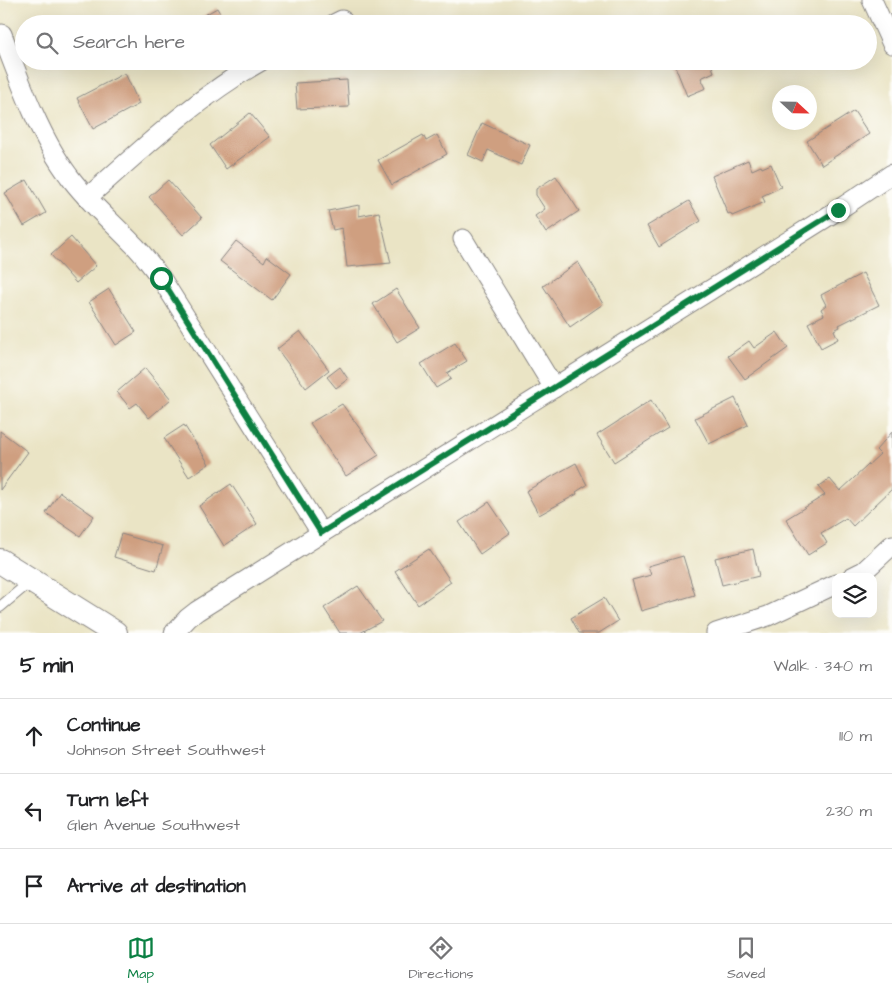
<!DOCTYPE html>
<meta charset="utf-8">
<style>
body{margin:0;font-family:"Architects Daughter",sans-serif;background:#f2f2f2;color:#202124}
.controls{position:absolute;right:15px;bottom:15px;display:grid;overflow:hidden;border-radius:10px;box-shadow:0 5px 20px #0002}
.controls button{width:45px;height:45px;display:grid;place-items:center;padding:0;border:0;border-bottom:1px solid #e0e0e0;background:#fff;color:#202124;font:25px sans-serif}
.compass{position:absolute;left:772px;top:85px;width:45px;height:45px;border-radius:50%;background:#fff;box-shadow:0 5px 20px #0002;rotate:112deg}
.stop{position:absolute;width:15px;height:15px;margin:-11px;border:4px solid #0b8043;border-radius:50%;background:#fff}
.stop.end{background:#0b8043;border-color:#fff;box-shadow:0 1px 5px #0008}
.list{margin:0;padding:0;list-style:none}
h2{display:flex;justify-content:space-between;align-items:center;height:65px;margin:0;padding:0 20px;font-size:21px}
h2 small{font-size:16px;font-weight:400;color:#757577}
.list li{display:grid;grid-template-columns:32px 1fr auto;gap:15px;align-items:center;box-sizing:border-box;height:75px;padding:0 20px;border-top:1px solid #e0e0e0}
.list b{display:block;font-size:19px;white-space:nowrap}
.list p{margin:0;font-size:16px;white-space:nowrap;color:#757577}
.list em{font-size:16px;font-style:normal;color:#757577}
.icon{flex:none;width:28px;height:28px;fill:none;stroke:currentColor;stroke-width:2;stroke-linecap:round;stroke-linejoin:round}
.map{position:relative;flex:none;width:892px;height:633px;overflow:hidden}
.search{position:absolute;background:#fff;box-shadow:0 5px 20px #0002;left:15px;right:15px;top:15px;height:55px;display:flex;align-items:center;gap:12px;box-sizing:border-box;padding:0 18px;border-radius:28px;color:#757577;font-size:19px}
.sheet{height:290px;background:#fff}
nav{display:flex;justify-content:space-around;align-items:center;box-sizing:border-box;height:70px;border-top:1px solid #e0e0e0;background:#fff;font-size:14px;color:#757577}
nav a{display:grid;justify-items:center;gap:2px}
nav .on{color:#0b8043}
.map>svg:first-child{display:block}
.building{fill:#cf9f80}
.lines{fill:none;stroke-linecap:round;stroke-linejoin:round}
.service-casing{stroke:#868380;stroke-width:12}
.minor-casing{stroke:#868380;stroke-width:21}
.tertiary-casing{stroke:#868380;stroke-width:26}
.service{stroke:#fff;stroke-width:10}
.minor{stroke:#fff;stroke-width:19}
.tertiary{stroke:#fff;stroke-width:24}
.route{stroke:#0b8043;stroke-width:6}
</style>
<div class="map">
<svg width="892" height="633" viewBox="0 0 892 633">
<rect width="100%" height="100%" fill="#fdfcf7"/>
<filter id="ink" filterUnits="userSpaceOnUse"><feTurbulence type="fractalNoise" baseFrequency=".02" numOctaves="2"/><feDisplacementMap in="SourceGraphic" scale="10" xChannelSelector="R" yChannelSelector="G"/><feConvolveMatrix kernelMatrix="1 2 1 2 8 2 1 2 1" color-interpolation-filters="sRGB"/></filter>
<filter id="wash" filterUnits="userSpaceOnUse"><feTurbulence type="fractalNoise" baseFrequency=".0096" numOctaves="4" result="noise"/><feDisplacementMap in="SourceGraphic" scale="20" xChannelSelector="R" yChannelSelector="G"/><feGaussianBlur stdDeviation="1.12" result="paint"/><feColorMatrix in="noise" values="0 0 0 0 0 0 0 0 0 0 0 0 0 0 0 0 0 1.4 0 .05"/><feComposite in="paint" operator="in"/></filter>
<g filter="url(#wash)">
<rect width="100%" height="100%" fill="#eae4c5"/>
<g id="blocks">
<!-- building -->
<g class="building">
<path d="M 217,8 L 226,24 L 189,24 Z"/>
<path d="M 673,61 L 710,61 L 714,72 L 701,78 L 706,88 L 687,96 Z"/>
<path d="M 125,73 L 139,104 L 93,129 L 77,98 Z"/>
<path d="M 347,80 L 349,107 L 297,109 L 295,83 Z"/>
<path d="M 854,111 L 869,134 L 822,165 L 807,141 Z"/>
<path d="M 250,113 L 270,137 L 226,169 L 210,145 Z"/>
<path d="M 482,123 L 530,145 L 521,165 L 488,150 L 483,162 L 468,155 Z"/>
<path d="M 423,135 L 426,141 L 437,135 L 447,154 L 392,185 L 378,160 Z"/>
<path d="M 748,160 L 752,170 L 761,166 L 762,168 L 771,164 L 781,187 L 762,196 L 765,202 L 732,216 L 730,213 L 728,214 L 712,176 Z"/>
<path d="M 556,176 L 579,211 L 546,233 L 535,216 L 545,209 L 536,195 L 536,189 Z"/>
<path d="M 27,180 L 46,213 L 24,226 L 5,193 Z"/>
<path d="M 168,180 L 202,218 L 183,235 L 149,197 Z"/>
<path d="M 689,201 L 701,221 L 659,247 L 647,226 Z"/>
<path d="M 359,205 L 359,216 L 379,212 L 391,263 L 347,267 L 342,228 L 333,230 L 328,211 Z"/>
<path d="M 71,237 L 96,266 L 76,283 L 51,255 Z"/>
<path d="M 236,241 L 264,262 L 267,256 L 291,274 L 272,300 L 220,261 Z"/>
<path d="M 578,262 L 603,304 L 570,327 L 543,286 Z"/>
<path d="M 863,273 L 879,305 L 839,325 L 840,327 L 834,330 L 838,339 L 821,348 L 808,323 L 824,315 L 821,309 L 826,305 L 821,295 Z"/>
<path d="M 109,289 L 136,332 L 116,345 L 89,302 Z"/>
<path d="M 396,289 L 420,328 L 397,342 L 373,304 Z"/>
<path d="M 300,331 L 329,370 L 306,388 L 277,349 Z"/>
<path d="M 777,332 L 788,348 L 745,379 L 728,356 L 749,341 L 754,348 Z"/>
<path d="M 455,343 L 467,361 L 447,373 L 451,379 L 436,388 L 421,364 Z"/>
<path d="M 340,367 L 348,379 L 336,388 L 327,377 Z"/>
<path d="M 145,368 L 171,399 L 149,418 L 137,403 L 130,408 L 117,392 Z"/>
<path d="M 735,398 L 748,425 L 709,444 L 695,418 Z"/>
<path d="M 651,400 L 668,428 L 614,462 L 597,435 Z"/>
<path d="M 342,404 L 379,455 L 346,476 L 310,423 Z"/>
<path d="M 184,425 L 209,464 L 189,477 L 164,438 Z"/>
<path d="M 0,431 L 28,452 L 0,490 Z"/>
<path d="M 892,432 L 892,489 L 853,526 L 846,518 L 821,533 L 827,543 L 808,555 L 786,519 L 825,495 L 818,487 L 830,479 L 840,491 L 880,454 L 876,450 Z"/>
<path d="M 576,463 L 587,485 L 576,492 L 577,494 L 539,515 L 526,491 Z"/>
<path d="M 231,484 L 257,524 L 224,546 L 199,506 Z"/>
<path d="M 60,492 L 94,516 L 80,536 L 46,513 Z"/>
<path d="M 489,502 L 510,533 L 480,554 L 459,522 Z"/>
<path d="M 121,534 L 163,546 L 156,570 L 114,557 Z"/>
<path d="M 429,549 L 451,582 L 418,605 L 395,571 Z"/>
<path d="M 753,549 L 759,576 L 722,585 L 715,558 Z"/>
<path d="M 683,556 L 695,595 L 641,611 L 632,580 L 651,575 L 648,566 Z"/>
<path d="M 358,586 L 382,621 L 360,633 L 340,633 L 324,608 Z"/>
<path d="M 604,598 L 618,621 L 599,633 L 579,633 L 571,618 Z"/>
</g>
</g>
</g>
<g filter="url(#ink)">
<use href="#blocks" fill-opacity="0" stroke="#868380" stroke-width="1"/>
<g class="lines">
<!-- service casing -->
<g class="service-casing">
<path id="service" d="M 0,607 L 31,581"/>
</g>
<!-- minor casing -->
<g class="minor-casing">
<g id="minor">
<path d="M 872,0 L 892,44"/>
<path d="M 334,24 L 342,20"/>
<path d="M 2,34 C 19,79 40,138 69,176 C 87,201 111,221 132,243 C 143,253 152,267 161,278 L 321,533"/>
<path d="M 87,198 C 142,149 196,98 261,61"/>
<path d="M 463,239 L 554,388"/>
<path d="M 852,577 L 864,571 L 892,545"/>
<path d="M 174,633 L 188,618 L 197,611 L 838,210 L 892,174"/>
<path d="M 716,633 L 768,616 L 836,584"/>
</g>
</g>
<!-- tertiary casing -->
<g class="tertiary-casing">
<path id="tertiary" d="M 0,561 L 115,633"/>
</g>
<!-- service -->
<use href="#service" class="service"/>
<!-- minor -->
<use href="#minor" class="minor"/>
<!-- tertiary -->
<use href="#tertiary" class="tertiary"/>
</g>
</g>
<g class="lines" filter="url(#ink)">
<!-- route -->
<path class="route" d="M 161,278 L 321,533 L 838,210"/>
</g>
</svg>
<div class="controls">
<button><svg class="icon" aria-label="layers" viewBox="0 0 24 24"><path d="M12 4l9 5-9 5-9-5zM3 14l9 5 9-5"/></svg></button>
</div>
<svg class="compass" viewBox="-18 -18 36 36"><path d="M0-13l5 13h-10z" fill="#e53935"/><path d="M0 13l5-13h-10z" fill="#757577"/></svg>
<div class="stop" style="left:161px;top:278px"></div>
<div class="stop end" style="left:838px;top:210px"></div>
<div class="search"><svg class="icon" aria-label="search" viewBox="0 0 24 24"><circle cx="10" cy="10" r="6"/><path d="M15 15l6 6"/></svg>Search here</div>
</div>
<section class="sheet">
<h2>5 min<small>Walk · 340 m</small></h2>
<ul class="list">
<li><svg class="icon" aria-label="ahead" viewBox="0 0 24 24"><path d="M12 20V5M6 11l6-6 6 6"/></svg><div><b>Continue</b><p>Johnson Street Southwest</p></div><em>110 m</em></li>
<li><svg class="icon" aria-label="left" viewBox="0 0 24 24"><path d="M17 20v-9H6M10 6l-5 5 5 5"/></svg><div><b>Turn left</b><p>Glen Avenue Southwest</p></div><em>230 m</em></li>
<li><svg class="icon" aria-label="arrive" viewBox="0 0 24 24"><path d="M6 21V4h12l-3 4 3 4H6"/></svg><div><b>Arrive at destination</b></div></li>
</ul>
</section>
<nav>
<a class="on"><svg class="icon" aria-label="map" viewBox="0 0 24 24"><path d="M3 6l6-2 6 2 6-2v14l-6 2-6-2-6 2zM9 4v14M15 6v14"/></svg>Map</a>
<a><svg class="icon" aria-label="directions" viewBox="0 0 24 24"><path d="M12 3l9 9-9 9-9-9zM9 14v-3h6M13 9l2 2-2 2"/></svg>Directions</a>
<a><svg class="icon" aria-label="saved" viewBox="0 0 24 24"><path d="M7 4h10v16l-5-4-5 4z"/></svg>Saved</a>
</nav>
